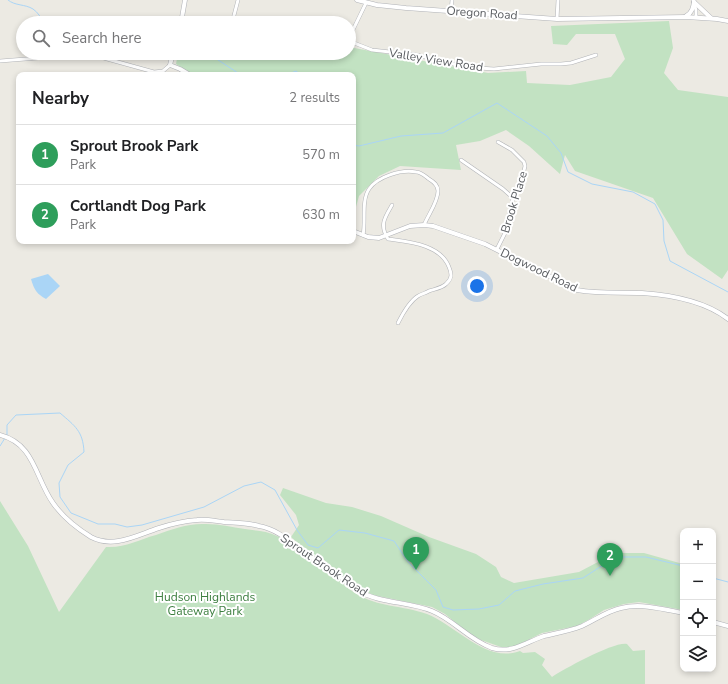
<!DOCTYPE html>
<meta charset="utf-8">
<style>
body{margin:0;font-family:"Nunito Sans",sans-serif;background:#f2f2f2;color:#202124}
.controls{position:absolute;right:12px;bottom:12px;display:grid;overflow:hidden;border-radius:8px;box-shadow:0 2px 6px #0003}
.controls button{width:36px;height:36px;display:grid;place-items:center;padding:0;border:0;border-bottom:1px solid #e0e0e0;background:#fff;color:#202124;font:20px sans-serif}
.you{position:absolute;left:477px;top:286px;width:14px;height:14px;margin:-10px;border:3px solid #fff;border-radius:50%;background:#1a73e8;box-shadow:0 0 0 6px #1a73e833}
.badge{display:grid;place-items:center;width:26px;height:26px;border-radius:50%;background:#d74b3f;color:#fff;font-size:13px;font-weight:700}
.pin{position:absolute;translate:-50% -33px;filter:drop-shadow(0 1px 2px #0008)}
.pin::after{content:'';position:absolute;top:21px;width:14px;height:12px;background:inherit;clip-path:polygon(0 0,100% 0,50% 100%)}
.list{margin:0;padding:0;list-style:none}
h2{display:flex;justify-content:space-between;align-items:center;height:52px;margin:0;padding:0 16px;font-size:17px}
h2 small{font-size:13px;font-weight:400;color:#757577}
.list li{display:grid;grid-template-columns:26px 1fr auto;gap:12px;align-items:center;box-sizing:border-box;height:60px;padding:0 16px;border-top:1px solid #e0e0e0}
.list b{display:block;font-size:15px;white-space:nowrap}
.list p{margin:0;font-size:13px;white-space:nowrap;color:#757577}
.list em{font-size:13px;font-style:normal;color:#757577}
.icon{flex:none;width:22px;height:22px;fill:none;stroke:currentColor;stroke-width:2;stroke-linecap:round;stroke-linejoin:round}
.map{position:relative;flex:none;width:728px;height:684px;overflow:hidden}
.search{position:absolute;background:#fff;box-shadow:0 2px 6px #0003;left:16px;top:16px;width:340px;height:44px;display:flex;align-items:center;gap:10px;box-sizing:border-box;padding:0 14px;border-radius:22px;color:#757577;font-size:15px}
.panel{position:absolute;background:#fff;box-shadow:0 2px 6px #0003;left:16px;top:72px;width:340px;height:172px;border-radius:8px}
.map>svg:first-child{display:block}
.green{fill:#c2e2c2}
.water{fill:#aad5f6}
.lines{fill:none;stroke-linecap:round;stroke-linejoin:round}
.stream{stroke:#aad5f6;stroke-width:1}
.street-casing{stroke:#b1b3b7;stroke-width:4}
.secondary-casing{stroke:#b0b2b7;stroke-width:5}
.street{stroke:#fff;stroke-width:3}
.secondary{stroke:#fff;stroke-width:4}
.labels{text-anchor:middle;stroke-width:4;stroke-linejoin:round;paint-order:stroke}
.street-label{font-size:12px;fill:#5b5e62;stroke:#fff}
.park-label{font-size:12px;fill:#3d7f40;stroke:#fff}
</style>
<div class="map">
<svg width="728" height="684" viewBox="0 0 728 684">
<rect width="100%" height="100%" fill="#eceae3"/>
<!-- green -->
<g class="green">
<path d="M 669,21 L 673,48 L 664,73 L 678,90 L 728,97 L 728,270 L 722,279 L 687,254 L 653,198 L 575,171 L 565,155 L 560,174 L 529,146 L 506,130 L 480,141 L 456,145 L 461,170 L 400,166 L 379,176 L 359,196 L 354,214 L 353,213 L 353,75 L 193,75 L 176,64 L 178,53 L 349,53 L 349,47 L 488,73 L 526,71 L 527,83 L 570,85 L 611,77 L 625,59 L 615,34 L 576,34 L 567,45 L 553,44 L 551,26 Z"/>
<path d="M 283,488 L 326,503 L 352,507 L 381,516 L 429,537 L 476,554 L 496,567 L 501,577 L 514,583 L 579,572 L 596,563 L 619,553 L 644,553 L 683,564 L 683,610 L 639,602 L 624,604 L 604,610 L 590,619 L 577,626 L 542,633 L 518,645 L 508,648 L 501,647 L 481,640 L 467,632 L 445,614 L 432,607 L 373,595 L 353,585 L 323,559 L 309,553 L 291,537 L 299,525 L 296,515 L 280,495 Z"/>
<path d="M 0,501 L 28,546 L 59,612 L 106,547 C 126,548 137,540 156,535 C 172,529 189,523 206,524 C 219,524 232,527 245,529 C 256,531 267,531 277,536 C 289,541 298,552 309,559 C 313,562 318,564 322,566 C 334,575 343,585 355,593 C 379,608 402,605 427,614 C 456,625 486,664 520,651 L 523,653 L 535,652 L 545,659 L 542,665 L 552,677 C 564,669 615,641 627,644 L 633,651 L 645,650 L 645,684 L 0,684 Z"/>
</g>
<!-- water -->
<path class="water" d="M 48,274 L 60,286 L 46,299 C 37,294 34,290 31,279 Z"/>
<g class="lines">
<!-- stream -->
<g class="stream">
<path d="M 8,0 C 15,6 25,4 33,9 C 38,12 41,19 46,23"/>
<path d="M 130,53 C 141,60 158,57 171,57"/>
<path d="M 174,57 L 212,56 L 241,75"/>
<path d="M 286,75 L 296,71 L 301,75"/>
<path d="M 353,145 L 359,146 L 401,136 L 443,133 L 497,103 L 547,136 L 561,153 L 568,172 L 592,184 L 633,192 L 655,204 L 663,220 L 664,241 L 670,261 L 728,292"/>
<path d="M 7,435 L 7,425 L 16,415 L 60,413 C 75,426 83,431 84,452 L 68,465 L 59,483 L 60,497 L 71,513 L 98,524 L 115,524 L 127,527 L 142,525 L 204,507 L 244,486 L 261,482 L 275,490 L 297,530 L 308,545 L 318,548 L 339,530 L 365,533 L 394,541 L 408,562 L 436,590 L 443,607 L 453,610 L 479,609 L 499,605 L 515,591 L 543,584 L 583,578 L 600,567 L 622,557 L 646,557 L 683,566"/>
<path d="M 0,446 L 5,438"/>
<path d="M 713,578 L 728,582"/>
</g>
<!-- street casing -->
<g class="street-casing">
<g id="street">
<path d="M 693,0 L 696,10 L 696,17"/>
<path d="M 451,11 L 452,0"/>
<path d="M 557,19 L 558,0"/>
<path d="M 232,23 L 238,0"/>
<path d="M 349,38 L 366,3"/>
<path d="M 349,41 L 372,50 L 417,55 L 461,66 L 479,68 L 494,69 L 541,64 L 561,64 L 571,63 L 596,55"/>
<path d="M 0,61 L 89,54 L 154,72 L 163,71 L 170,65"/>
<path d="M 461,160 L 503,189 L 513,198"/>
<path d="M 392,205 C 385,217 379,225 388,239 C 409,242 440,244 449,267 C 452,274 452,279 446,284 C 442,288 435,289 429,291 C 426,293 421,294 418,296 C 410,301 402,315 398,323"/>
<path d="M 363,235 C 366,221 361,201 369,189 C 377,177 401,169 416,172 C 421,172 425,176 429,179 C 434,182 438,185 438,191 C 438,202 428,215 424,225"/>
<path d="M 497,249 L 505,233 L 513,198 L 523,175 L 525,166 L 524,162 L 512,150 L 498,142"/>
</g>
</g>
<!-- secondary casing -->
<g class="secondary-casing">
<g id="secondary">
<path d="M 357,0 L 377,5 L 406,8 L 557,19 L 686,17 L 717,19 L 728,21"/>
<path d="M 694,2 L 711,18"/>
<path d="M 686,16 C 692,13 693,8 694,2"/>
<path d="M 181,23 L 185,0"/>
<path d="M 173,53 L 170,65 L 180,69 L 190,75"/>
<path d="M 353,231 L 368,237 L 379,238 L 410,226 L 424,225 L 433,226 L 485,244 L 577,290 C 599,294 621,292 642,293 C 671,295 705,301 728,319"/>
<path d="M 0,435 C 35,444 35,478 53,503 C 62,516 78,529 91,537 C 114,549 137,535 159,528 C 171,524 184,521 197,520 C 206,519 215,521 224,522 C 236,523 248,523 259,526 C 277,529 289,541 303,552 C 310,558 319,560 326,566 C 337,573 346,583 357,590 C 380,604 408,601 432,611 C 454,620 469,640 492,648 C 512,654 526,642 544,636 C 557,633 570,631 582,626 C 595,620 607,611 621,608 C 641,603 663,609 683,613"/>
<path d="M 713,622 L 728,626"/>
</g>
</g>
<!-- street -->
<use href="#street" class="street"/>
<!-- secondary -->
<use href="#secondary" class="secondary"/>
</g>
<g class="labels">
<!-- street labels -->
<g class="street-label">
<text transform="translate(482 13) rotate(4)" y="4">Oregon Road</text>
<text transform="translate(436 60) rotate(9)" y="4">Valley View Road</text>
<text transform="translate(514 202) rotate(-73)" y="4">Brook Place</text>
<text transform="translate(539 270) rotate(26)" y="4">Dogwood Road</text>
<text transform="translate(324 565) rotate(34)" y="4">Sprout Brook Road</text>
</g>
<!-- park labels -->
<g class="park-label">
<text x="205" y="601">Hudson Highlands<tspan x="205" dy="14">Gateway Park</tspan></text>
</g>
</g>
</svg>
<div class="controls">
<button>+</button>
<button>−</button>
<button><svg class="icon" aria-label="locate" viewBox="0 0 24 24"><circle cx="12" cy="12" r="6"/><path d="M12 2v4M12 18v4M2 12h4M18 12h4"/></svg></button>
<button><svg class="icon" aria-label="layers" viewBox="0 0 24 24"><path d="M12 4l9 5-9 5-9-5zM3 14l9 5 9-5"/></svg></button>
</div>
<div class="you"></div>
<div class="pin badge" style="left:416px;top:570px;background:#2e9e5b">1</div>
<div class="pin badge" style="left:610px;top:576px;background:#2e9e5b">2</div>
<div class="search"><svg class="icon" aria-label="search" viewBox="0 0 24 24"><circle cx="10" cy="10" r="6"/><path d="M15 15l6 6"/></svg>Search here</div>
<section class="panel">
<h2>Nearby<small>2 results</small></h2>
<ul class="list">
<li><span class="badge" style="background:#2e9e5b">1</span><div><b>Sprout Brook Park</b><p>Park</p></div><em>570 m</em></li>
<li><span class="badge" style="background:#2e9e5b">2</span><div><b>Cortlandt Dog Park</b><p>Park</p></div><em>630 m</em></li>
</ul>
</section>
</div>
